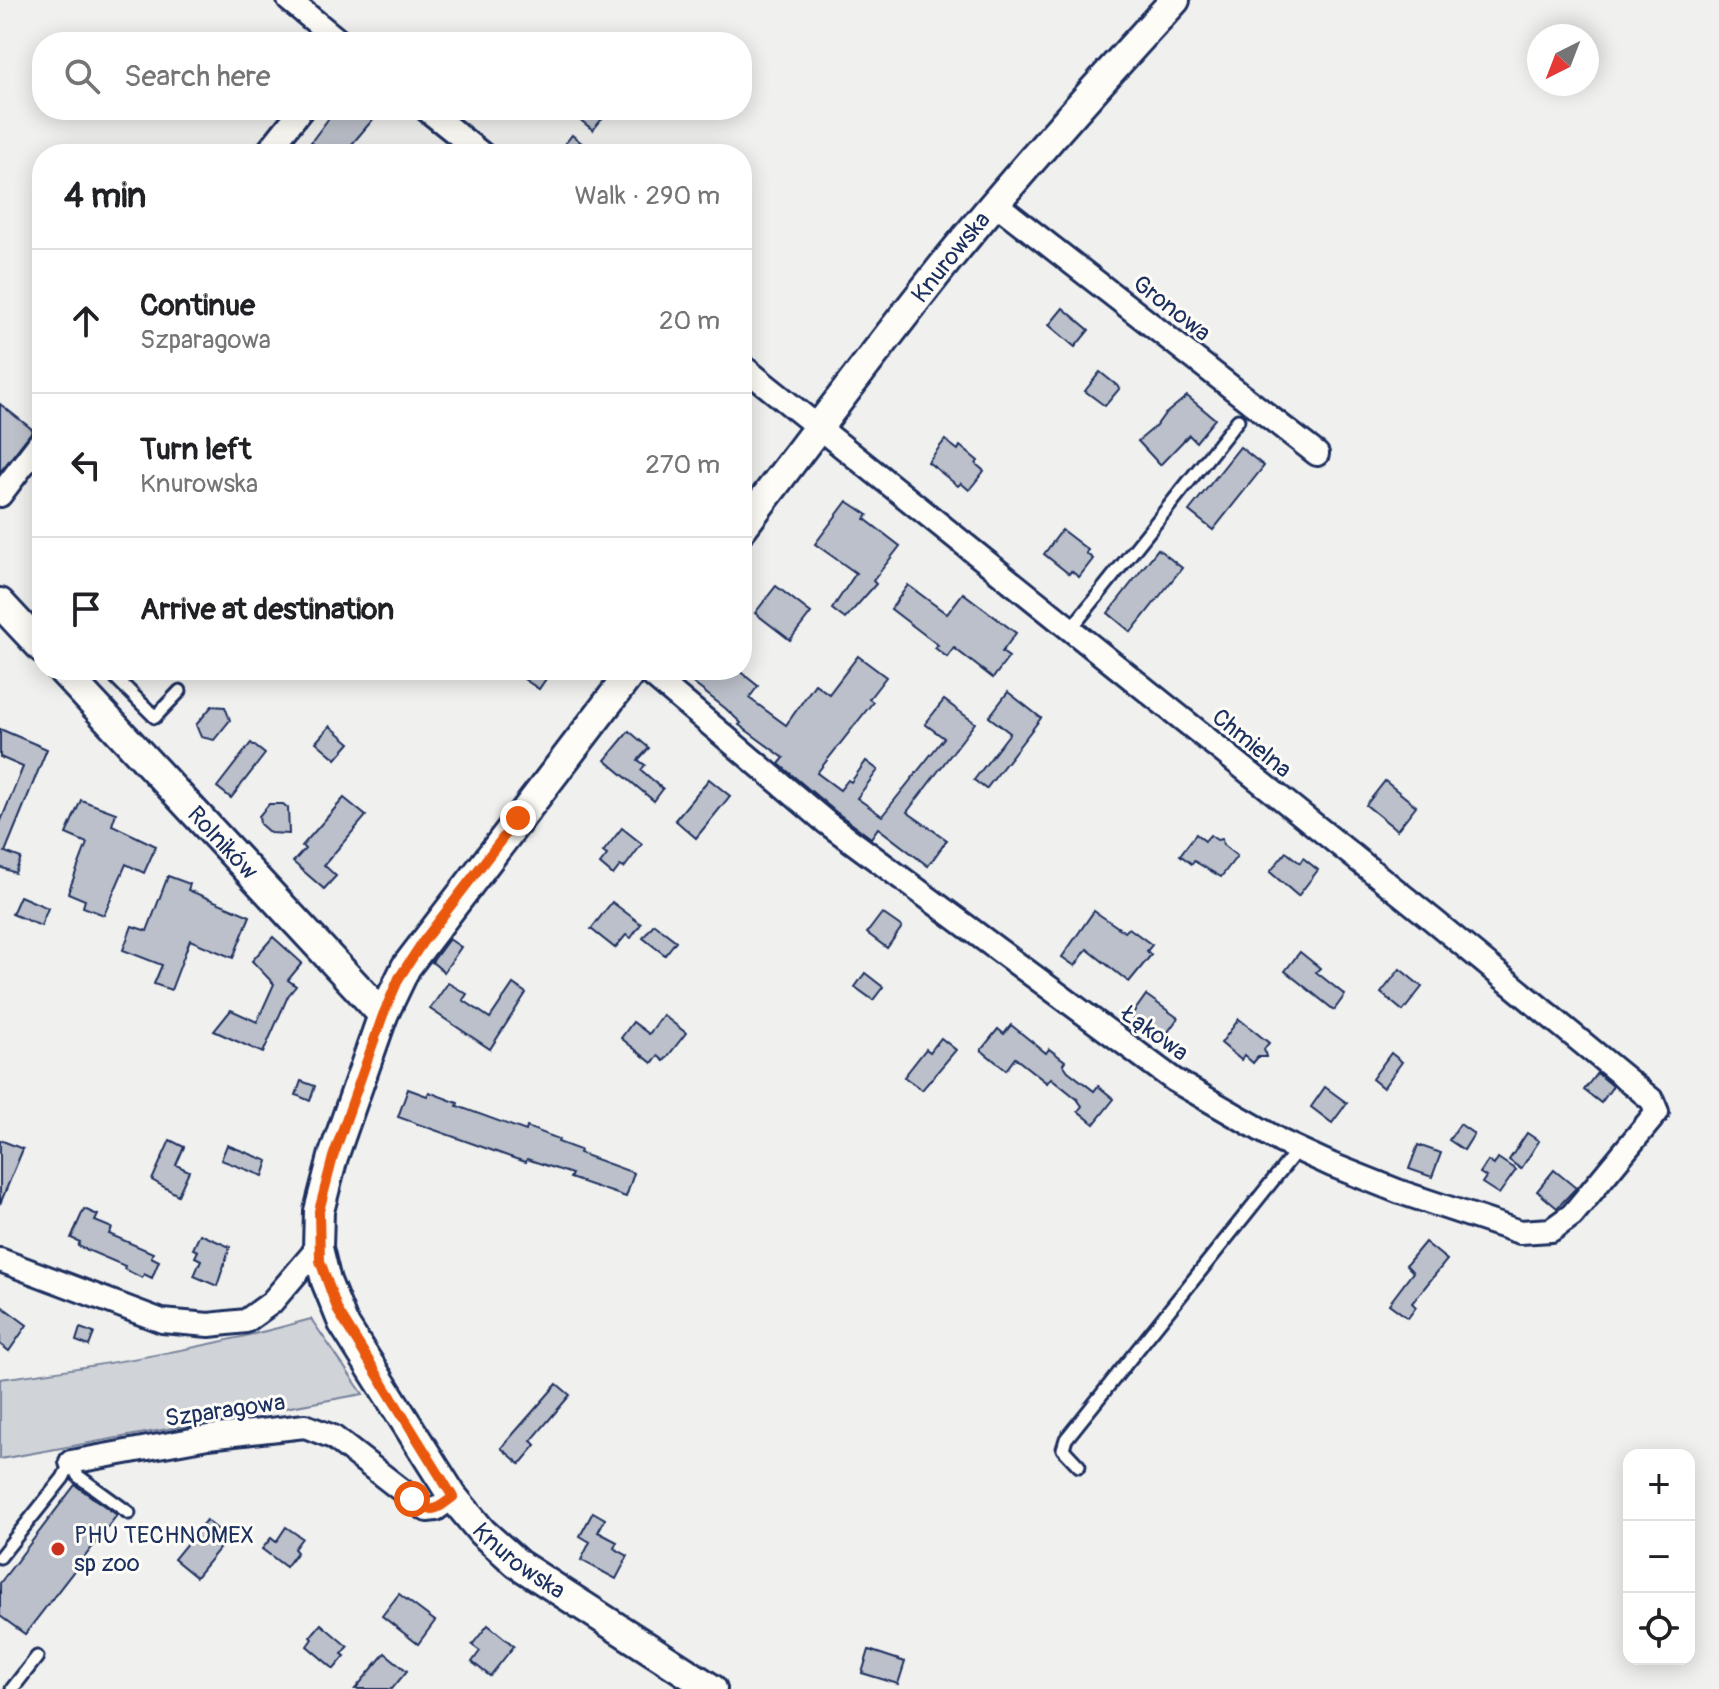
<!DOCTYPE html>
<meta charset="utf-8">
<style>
body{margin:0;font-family:Pangolin,sans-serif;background:#f6f6f6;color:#202124}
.controls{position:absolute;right:24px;bottom:24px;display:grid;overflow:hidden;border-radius:16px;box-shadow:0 4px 20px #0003}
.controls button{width:72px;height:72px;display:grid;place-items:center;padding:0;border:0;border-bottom:2px solid #e0e0e0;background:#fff;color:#202124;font:40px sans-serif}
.compass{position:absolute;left:1527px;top:24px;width:72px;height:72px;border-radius:50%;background:#fff;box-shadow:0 4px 20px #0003;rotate:222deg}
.stop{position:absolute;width:24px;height:24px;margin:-18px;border:6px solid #ea580c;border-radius:50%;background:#fff}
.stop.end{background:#ea580c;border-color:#fff;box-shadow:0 2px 8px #0008}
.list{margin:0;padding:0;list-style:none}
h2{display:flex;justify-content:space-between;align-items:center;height:104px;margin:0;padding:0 32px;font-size:34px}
h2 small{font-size:26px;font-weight:400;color:#757577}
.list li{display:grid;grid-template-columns:52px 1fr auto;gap:24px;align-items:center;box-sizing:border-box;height:144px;padding:0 32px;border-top:2px solid #e0e0e0}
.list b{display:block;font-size:30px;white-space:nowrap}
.list p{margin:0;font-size:26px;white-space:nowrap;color:#757577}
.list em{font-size:26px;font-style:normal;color:#757577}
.icon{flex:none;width:44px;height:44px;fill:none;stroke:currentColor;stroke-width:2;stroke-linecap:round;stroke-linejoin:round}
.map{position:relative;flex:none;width:1719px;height:1689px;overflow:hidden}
.search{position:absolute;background:#fff;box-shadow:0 4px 20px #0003;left:32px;top:32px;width:720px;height:88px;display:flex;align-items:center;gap:20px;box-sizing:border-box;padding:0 28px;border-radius:32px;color:#757577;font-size:30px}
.panel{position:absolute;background:#fff;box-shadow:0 4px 20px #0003;left:32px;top:144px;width:720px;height:536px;border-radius:32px}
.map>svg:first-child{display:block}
.green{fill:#d0d3d8;stroke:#76819b;stroke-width:2}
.building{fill:#bbc0ca;stroke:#1b2f5e;stroke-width:2}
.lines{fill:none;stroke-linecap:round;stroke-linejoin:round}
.service-casing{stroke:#1b2f5e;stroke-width:17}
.minor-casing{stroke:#1b2f5e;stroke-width:28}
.tertiary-casing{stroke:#1b2f5e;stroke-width:34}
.service{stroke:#fdfcf7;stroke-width:11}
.minor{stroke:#fdfcf7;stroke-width:22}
.tertiary{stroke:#fdfcf7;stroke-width:28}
.route{stroke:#ea580c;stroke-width:10}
.poi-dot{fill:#c8321e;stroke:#fdfcf7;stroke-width:3}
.labels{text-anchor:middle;stroke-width:6;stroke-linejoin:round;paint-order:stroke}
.street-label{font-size:24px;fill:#1b2f5e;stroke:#fdfcf7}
.poi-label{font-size:24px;fill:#1b2f5e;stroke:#fdfcf7;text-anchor:start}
</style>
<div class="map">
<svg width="1719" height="1689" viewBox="0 0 1719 1689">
<rect width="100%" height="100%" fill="#f0f0ee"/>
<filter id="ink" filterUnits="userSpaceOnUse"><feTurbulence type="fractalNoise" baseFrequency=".0125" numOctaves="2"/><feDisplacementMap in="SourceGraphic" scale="16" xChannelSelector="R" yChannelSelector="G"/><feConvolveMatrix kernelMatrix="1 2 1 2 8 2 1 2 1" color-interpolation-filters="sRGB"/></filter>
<g filter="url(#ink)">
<!-- green -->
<path class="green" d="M 311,1319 L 363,1394 L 0,1459 L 0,1379 C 105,1365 209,1348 311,1319 Z"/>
<!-- building -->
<g class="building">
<path d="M 335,110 L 381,110 L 352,144 L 350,154 L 320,154 L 320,149 L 311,142 Z"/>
<path d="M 568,110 L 609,110 L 593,130 Z"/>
<path d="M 572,135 L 595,154 L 557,154 Z"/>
<path d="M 1063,308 L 1089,330 L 1075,347 L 1049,325 Z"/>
<path d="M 1100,372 L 1120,388 L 1105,406 L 1085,391 Z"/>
<path d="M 1187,396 L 1215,419 L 1196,442 L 1189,435 L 1160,465 L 1138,441 L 1156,426 L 1164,415 Z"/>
<path d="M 0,404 L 33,430 L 0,472 Z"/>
<path d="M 945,440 L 958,450 L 960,446 L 978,461 L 976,464 L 984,471 L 969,490 L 961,483 L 958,486 L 928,462 Z"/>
<path d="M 1240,447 L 1264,466 L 1213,530 L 1189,511 Z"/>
<path d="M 847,501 L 868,515 L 865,519 L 900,546 L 873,581 L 876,584 L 845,619 L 832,609 L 856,573 L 815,544 Z"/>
<path d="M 1062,530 L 1088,550 L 1086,553 L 1093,559 L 1079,577 L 1071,571 L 1069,574 L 1044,554 Z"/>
<path d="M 1158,549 L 1182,568 L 1131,632 L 1108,613 Z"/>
<path d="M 908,585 L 947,614 L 963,593 L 1016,633 L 1002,652 L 1009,657 L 993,678 L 954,648 L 947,657 L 935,648 L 938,645 L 891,609 Z"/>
<path d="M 776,586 L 811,613 L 790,640 L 755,613 Z"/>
<path d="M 858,656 L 886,677 L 869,699 L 873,702 L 817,773 L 840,790 L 848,780 L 851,782 L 866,761 L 878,770 L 857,798 L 882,816 L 944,738 L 925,724 L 944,700 L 975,723 L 907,812 L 947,840 L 928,866 L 878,828 L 871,838 L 836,812 L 779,764 L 784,758 L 739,725 L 741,723 L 725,708 L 676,670 L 738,670 L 758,686 L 749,698 L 786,725 L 815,684 L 829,694 Z"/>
<path d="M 531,670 L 552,670 L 539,689 L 524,679 Z"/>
<path d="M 1008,692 L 1041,718 L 986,789 L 974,780 L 1010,733 L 989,717 Z"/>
<path d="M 212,706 L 225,707 L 230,720 L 214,740 L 201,737 L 196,725 Z"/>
<path d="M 330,726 L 350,743 L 336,759 L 316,742 Z"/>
<path d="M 0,729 L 47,749 L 5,852 L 21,858 L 15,873 L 0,867 L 0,823 L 23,767 L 0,757 Z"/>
<path d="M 629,731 L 649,748 L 638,760 L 645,765 L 641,770 L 663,789 L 654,801 L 605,760 Z"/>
<path d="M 251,743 L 265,754 L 231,798 L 217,787 Z"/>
<path d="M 709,779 L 730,796 L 696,838 L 675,820 Z"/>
<path d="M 1385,781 L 1416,806 L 1397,830 L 1366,805 Z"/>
<path d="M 344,798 L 366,816 L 324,865 L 336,876 L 324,889 L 293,862 L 305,849 L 302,846 Z"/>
<path d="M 81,800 L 116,813 L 112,825 L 156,846 L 144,873 L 126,864 L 104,915 L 83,907 L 85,900 L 68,893 L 87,843 L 66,834 Z"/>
<path d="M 269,804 L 283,804 L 288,808 L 289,834 L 270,833 L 260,824 L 259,816 Z"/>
<path d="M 622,828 L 642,844 L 624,868 L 620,866 L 613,875 L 600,864 L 607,855 L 603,852 Z"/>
<path d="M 1196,834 L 1205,841 L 1210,835 L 1217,840 L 1222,839 L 1223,845 L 1237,856 L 1221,877 L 1194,861 L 1192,864 L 1180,855 Z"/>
<path d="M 1286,852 L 1300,863 L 1303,858 L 1318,870 L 1298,896 L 1270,872 Z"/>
<path d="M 168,876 L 190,884 L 188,890 L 250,916 L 233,958 L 190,940 L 171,990 L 154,984 L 162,965 L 123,950 L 132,926 L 147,931 Z"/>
<path d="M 20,896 L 48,908 L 41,926 L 12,914 Z"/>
<path d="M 612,902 L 641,924 L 631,938 L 626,935 L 615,948 L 591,929 Z"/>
<path d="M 1094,911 L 1125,932 L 1129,928 L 1152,945 L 1147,951 L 1151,955 L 1129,982 L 1087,949 L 1075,966 L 1062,957 Z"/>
<path d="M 882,913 L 902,927 L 887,948 L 867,933 Z"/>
<path d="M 654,924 L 676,941 L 665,955 L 643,938 Z"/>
<path d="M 273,937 L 302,963 L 288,980 L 296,986 L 288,996 L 263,1053 L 214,1031 L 231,1010 L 257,1022 L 274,984 L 252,961 Z"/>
<path d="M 449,939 L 461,947 L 444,972 L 432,962 Z"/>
<path d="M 1300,952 L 1320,968 L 1316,972 L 1345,995 L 1334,1010 L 1285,971 Z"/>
<path d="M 1400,969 L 1422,987 L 1403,1011 L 1381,993 Z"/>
<path d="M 865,973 L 883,987 L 873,1000 L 855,987 Z"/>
<path d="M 448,983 L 467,994 L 463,1000 L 490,1018 L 513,984 L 526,993 L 490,1049 L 430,1009 Z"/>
<path d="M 1146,995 L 1178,1018 L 1163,1039 L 1131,1016 Z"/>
<path d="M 663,1015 L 686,1033 L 664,1061 L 658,1056 L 652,1063 L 621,1038 L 633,1022 L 649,1034 Z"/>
<path d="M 1239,1019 L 1269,1043 L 1264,1049 L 1266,1057 L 1258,1057 L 1253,1063 L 1244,1055 L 1241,1060 L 1221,1043 Z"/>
<path d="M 1011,1025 L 1046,1053 L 1049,1049 L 1065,1061 L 1063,1064 L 1068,1071 L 1094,1091 L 1098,1086 L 1114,1099 L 1094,1124 L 1078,1111 L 1082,1106 L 1077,1099 L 1051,1078 L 1047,1083 L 1015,1058 L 1006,1070 L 981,1050 L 998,1029 L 1004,1034 Z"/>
<path d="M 941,1038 L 956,1050 L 922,1090 L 904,1077 L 926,1049 L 930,1052 Z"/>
<path d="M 1391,1053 L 1402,1062 L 1383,1088 L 1372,1079 Z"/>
<path d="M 1597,1073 L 1613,1086 L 1601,1103 L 1584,1090 Z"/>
<path d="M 301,1081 L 315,1086 L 310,1101 L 296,1095 Z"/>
<path d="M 1325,1087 L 1347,1103 L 1332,1123 L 1311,1107 Z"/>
<path d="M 408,1089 L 427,1096 L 429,1092 L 458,1103 L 457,1106 L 526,1131 L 527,1127 L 559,1139 L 558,1142 L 580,1150 L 579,1153 L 634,1173 L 626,1197 L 570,1178 L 572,1174 L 527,1159 L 526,1162 L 516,1159 L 398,1117 Z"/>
<path d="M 1460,1124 L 1474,1134 L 1464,1150 L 1449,1140 Z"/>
<path d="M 1527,1133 L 1539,1141 L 1521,1169 L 1509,1160 Z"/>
<path d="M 0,1140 L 23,1149 L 0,1204 Z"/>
<path d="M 170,1140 L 184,1147 L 176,1165 L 189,1171 L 178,1195 L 152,1180 Z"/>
<path d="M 227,1145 L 268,1161 L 263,1176 L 221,1160 Z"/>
<path d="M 1418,1145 L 1441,1153 L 1432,1177 L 1409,1169 Z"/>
<path d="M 1498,1158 L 1516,1170 L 1499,1194 L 1482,1183 L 1486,1177 L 1480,1173 L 1488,1161 L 1494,1165 Z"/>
<path d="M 1554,1170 L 1576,1188 L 1557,1208 L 1537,1191 Z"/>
<path d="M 84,1209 L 98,1215 L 95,1221 L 112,1228 L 109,1234 L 153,1253 L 151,1257 L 159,1261 L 152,1278 L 144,1274 L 142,1278 L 124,1269 L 125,1266 L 78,1246 L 80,1242 L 71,1238 Z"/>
<path d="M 200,1234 L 230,1247 L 217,1286 L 194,1276 L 201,1260 L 195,1257 L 198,1251 L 193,1249 Z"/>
<path d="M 1425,1242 L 1447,1260 L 1412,1303 L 1416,1307 L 1408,1318 L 1389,1304 L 1413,1272 L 1406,1265 Z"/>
<path d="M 0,1305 L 27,1325 L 9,1351 L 0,1344 Z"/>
<path d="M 80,1328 L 94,1333 L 89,1346 L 76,1341 Z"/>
<path d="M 557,1384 L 570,1395 L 531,1441 L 536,1445 L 520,1464 L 501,1448 Z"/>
<path d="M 75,1485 L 117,1515 L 25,1634 L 0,1616 L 0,1583 Z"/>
<path d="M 593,1512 L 605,1519 L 598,1532 L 617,1542 L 614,1548 L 628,1556 L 616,1579 L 581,1560 L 590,1542 L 580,1536 Z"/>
<path d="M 206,1520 L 228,1538 L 196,1577 L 174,1559 Z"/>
<path d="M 286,1527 L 302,1538 L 294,1549 L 297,1552 L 286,1567 L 262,1549 L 271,1538 L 276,1542 Z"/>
<path d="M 399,1594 L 435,1621 L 418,1644 L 382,1616 Z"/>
<path d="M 321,1624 L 348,1647 L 342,1654 L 345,1656 L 334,1669 L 307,1646 L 312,1639 L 310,1637 Z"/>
<path d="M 488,1625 L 514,1646 L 490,1676 L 472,1662 L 480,1651 L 472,1645 Z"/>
<path d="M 869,1650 L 905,1662 L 898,1684 L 862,1673 Z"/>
<path d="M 385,1653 L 407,1671 L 392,1689 L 355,1689 Z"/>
</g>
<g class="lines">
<!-- service casing -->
<g class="service-casing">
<g id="service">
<path d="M 1070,630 L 1238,420"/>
<path d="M 108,670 L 155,717 L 180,691"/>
<path d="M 77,685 L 91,670"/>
<path d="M 71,1462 L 78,1476 L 129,1513"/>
<path d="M 1079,1466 L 1063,1449 L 1066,1439 L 1298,1149"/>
<path d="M 0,1557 L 63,1478 L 71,1462"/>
<path d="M 12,1689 L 37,1657"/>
</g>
</g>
<!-- minor casing -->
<g class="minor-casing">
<g id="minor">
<path d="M 289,0 L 340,42"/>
<path d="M 427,110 L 482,154"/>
<path d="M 266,154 L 301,110"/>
<path d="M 995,203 L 1317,454"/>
<path d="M 0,495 L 42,440"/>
<path d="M 646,670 L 827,823 L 1174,1080 L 1282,1142 L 1332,1165 L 1400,1192 L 1520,1232 L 1551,1230 L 1572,1215 L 1657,1112 L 1652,1100 L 1433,920 L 742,366"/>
<path d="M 0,1260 L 162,1321 L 209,1325 L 246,1321 L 271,1303 L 318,1248"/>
<path d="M 71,1462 L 208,1437 L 305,1426 L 333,1437 L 427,1510 L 436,1509 L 453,1497"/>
</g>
</g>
<!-- tertiary casing -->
<g class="tertiary-casing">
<g id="tertiary">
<path id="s1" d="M 742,528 C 811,437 879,346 950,257 C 1022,169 1098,84 1175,0"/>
<path d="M 0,603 L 42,648"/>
<path id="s2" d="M 62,670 L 383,1015"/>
<path id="s3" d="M 633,670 L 406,967 L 383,1015 L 333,1157 L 319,1211 L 318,1248 L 326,1281 L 343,1323 L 453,1497 L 482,1532 L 518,1564 L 712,1689"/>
</g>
</g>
<!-- service -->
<use href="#service" class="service"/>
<!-- minor -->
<use href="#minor" class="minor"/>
<!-- tertiary -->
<use href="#tertiary" class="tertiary"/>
</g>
</g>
<g class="lines" filter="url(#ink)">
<!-- route -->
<path class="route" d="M 412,1499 C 432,1515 434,1511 453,1497 L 338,1311 L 320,1261 L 319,1211 L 333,1157 L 383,1015 L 399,978 L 422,943 L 518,818"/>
</g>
<!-- markers -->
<circle class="poi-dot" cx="58" cy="1549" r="8"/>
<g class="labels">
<!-- street labels -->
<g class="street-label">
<text dy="8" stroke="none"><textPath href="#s1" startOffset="342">Knurowska</textPath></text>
<text transform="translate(1172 308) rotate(38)" y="8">Gronowa</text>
<text transform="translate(1252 743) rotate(39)" y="8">Chmielna</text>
<text dy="8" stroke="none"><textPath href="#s2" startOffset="236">Rolników</textPath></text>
<text transform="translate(1155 1033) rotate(36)" y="8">Łąkowa</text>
<text transform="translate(225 1410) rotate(-8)" y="8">Szparagowa</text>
<text dy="8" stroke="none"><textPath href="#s3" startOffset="1048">Knurowska</textPath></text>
</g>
<!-- poi labels -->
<g class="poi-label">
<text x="74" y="1543">PHU TECHNOMEX<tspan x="74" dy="28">sp zoo</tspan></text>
</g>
</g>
</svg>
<div class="controls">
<button>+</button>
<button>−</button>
<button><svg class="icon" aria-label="locate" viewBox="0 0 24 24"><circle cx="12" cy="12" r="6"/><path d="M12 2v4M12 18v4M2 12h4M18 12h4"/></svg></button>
</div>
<svg class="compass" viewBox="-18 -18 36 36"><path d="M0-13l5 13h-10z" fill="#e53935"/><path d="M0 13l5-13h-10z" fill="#757577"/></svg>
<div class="stop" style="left:412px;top:1499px"></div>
<div class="stop end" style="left:518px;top:818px"></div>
<div class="search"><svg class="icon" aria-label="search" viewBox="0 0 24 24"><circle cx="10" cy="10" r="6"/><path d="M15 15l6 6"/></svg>Search here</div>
<section class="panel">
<h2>4 min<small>Walk · 290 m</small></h2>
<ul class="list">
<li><svg class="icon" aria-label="ahead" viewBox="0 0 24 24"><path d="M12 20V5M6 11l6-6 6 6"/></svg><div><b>Continue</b><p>Szparagowa</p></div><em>20 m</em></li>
<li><svg class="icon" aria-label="left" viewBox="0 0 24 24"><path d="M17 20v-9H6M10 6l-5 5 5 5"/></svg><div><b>Turn left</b><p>Knurowska</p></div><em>270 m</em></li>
<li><svg class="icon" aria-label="arrive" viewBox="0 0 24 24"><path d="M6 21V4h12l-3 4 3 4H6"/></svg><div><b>Arrive at destination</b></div></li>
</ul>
</section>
</div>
